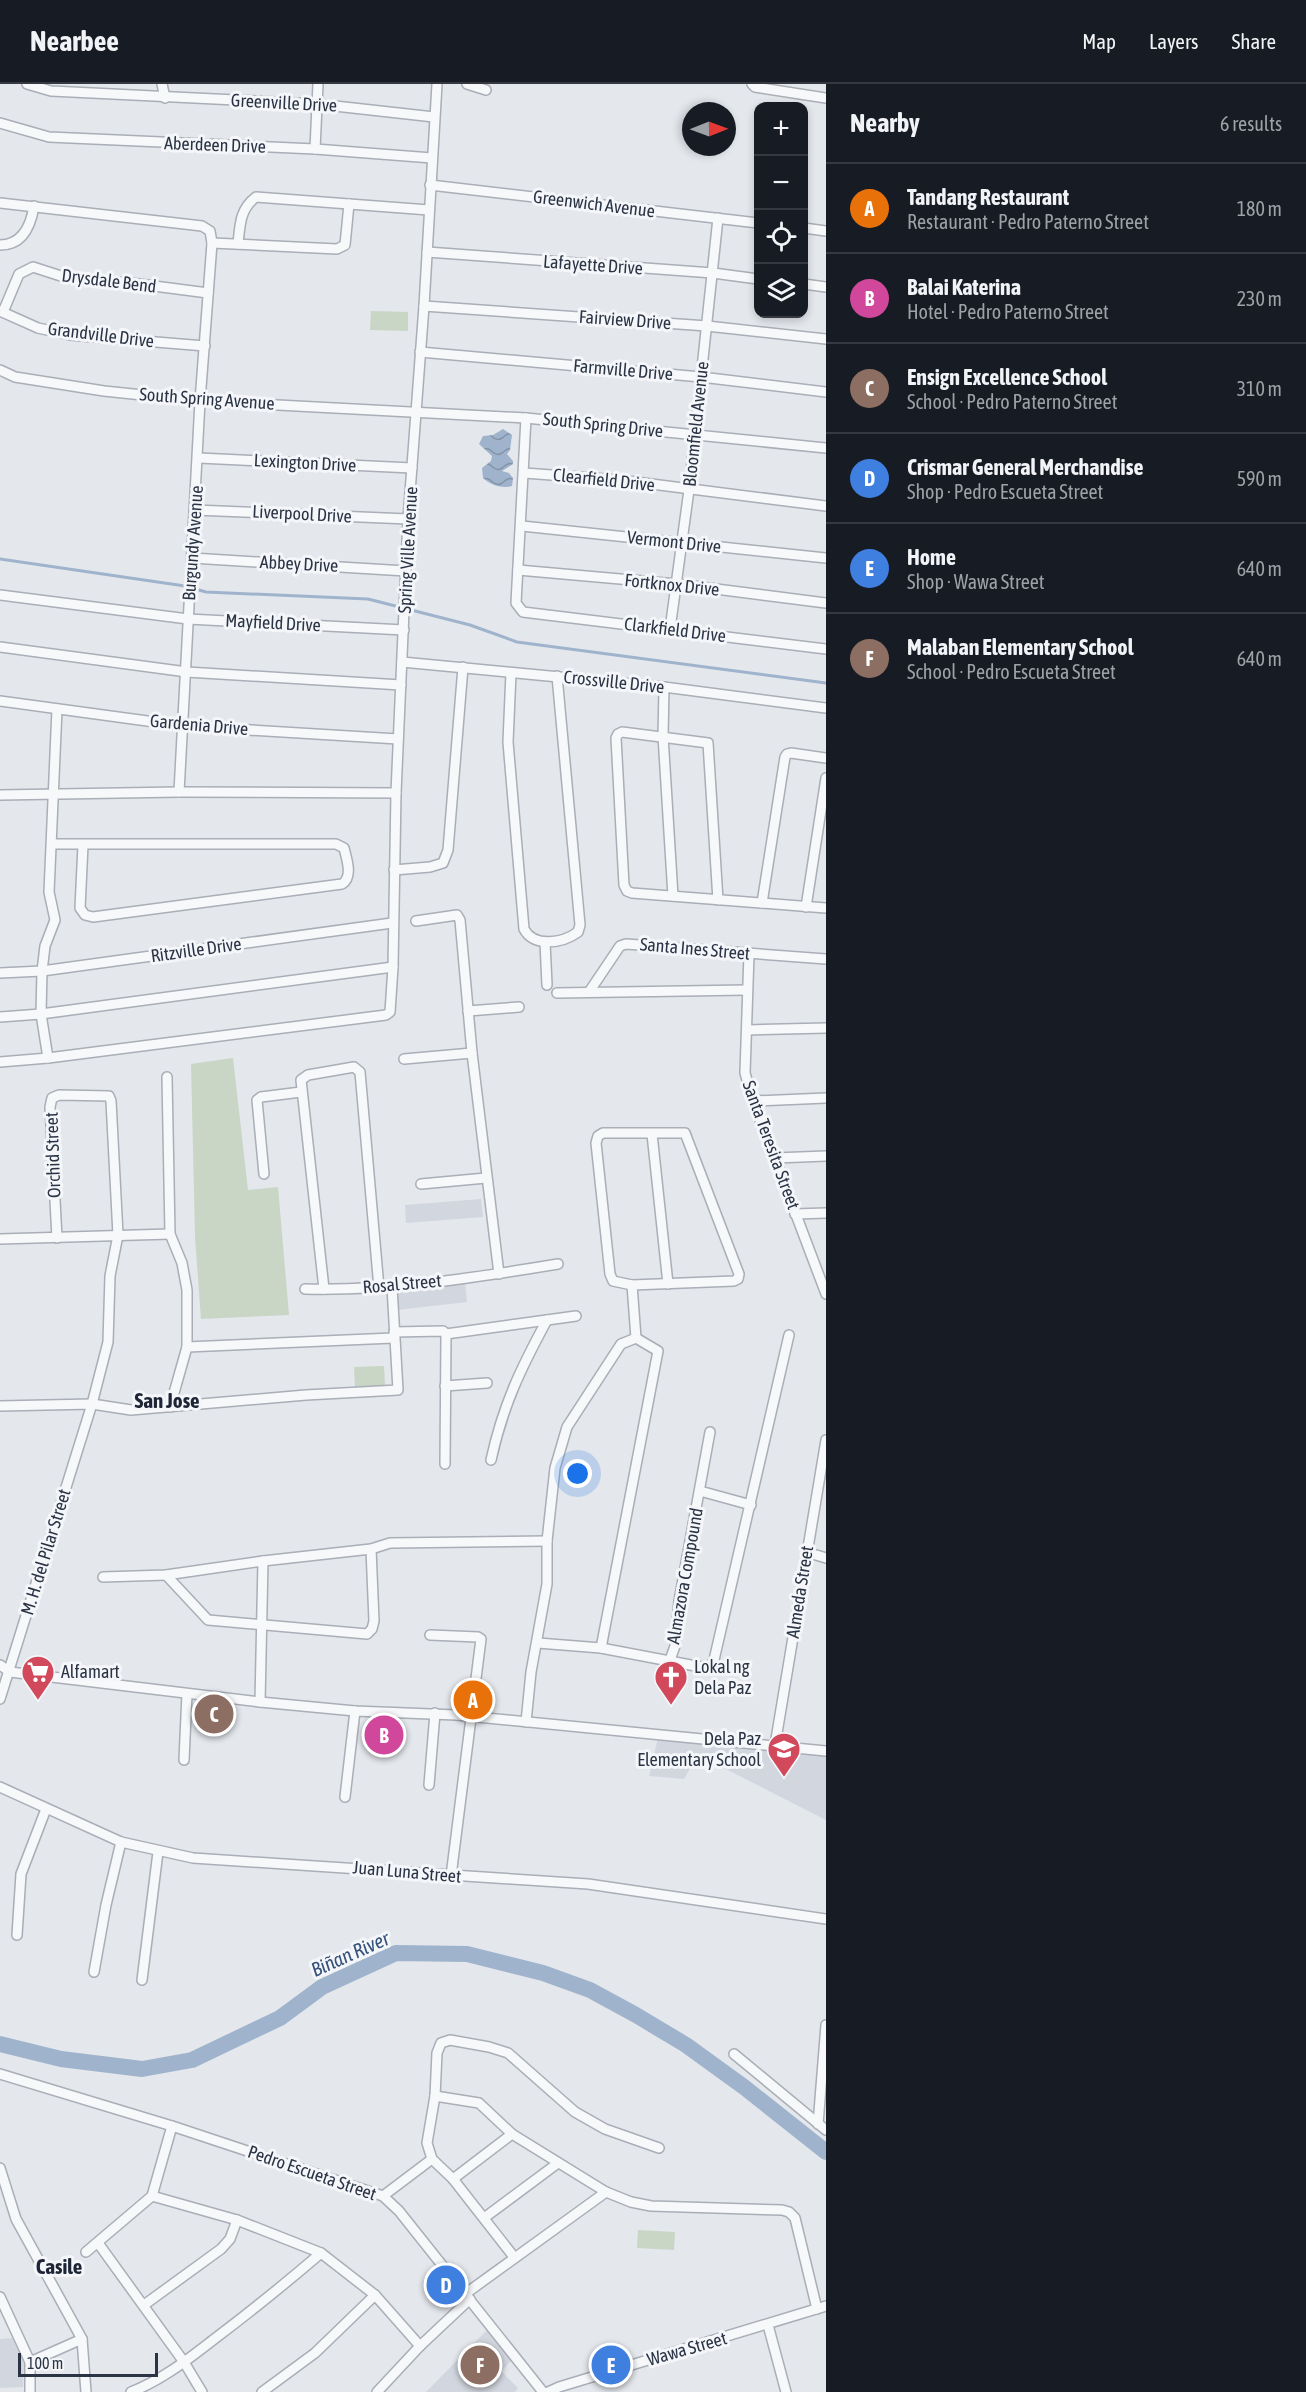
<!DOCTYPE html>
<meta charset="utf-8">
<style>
body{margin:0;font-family:"Asap Condensed",sans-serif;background:#20242c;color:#f1f3f6}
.controls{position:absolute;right:18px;top:18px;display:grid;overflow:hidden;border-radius:12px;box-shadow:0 3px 9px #0003}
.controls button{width:54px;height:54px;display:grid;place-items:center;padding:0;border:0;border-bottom:2px solid #363941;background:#171b24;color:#f1f3f6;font:30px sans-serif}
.compass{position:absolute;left:682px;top:18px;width:54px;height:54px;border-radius:50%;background:#171b24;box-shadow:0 3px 9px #0003;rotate:89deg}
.scale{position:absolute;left:18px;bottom:15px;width:140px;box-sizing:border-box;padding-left:6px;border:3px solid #2b3445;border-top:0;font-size:16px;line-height:21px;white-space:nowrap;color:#2b3445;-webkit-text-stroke:4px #f4f6f9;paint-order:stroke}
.you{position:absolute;left:578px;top:1390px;width:21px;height:21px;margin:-15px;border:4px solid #fff;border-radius:50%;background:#1a73e8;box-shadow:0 0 0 9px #1a73e833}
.badge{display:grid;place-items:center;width:39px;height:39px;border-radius:50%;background:#1a73e8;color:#fff;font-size:20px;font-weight:700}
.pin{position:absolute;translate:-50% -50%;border:3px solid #fff;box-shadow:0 2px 6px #0006}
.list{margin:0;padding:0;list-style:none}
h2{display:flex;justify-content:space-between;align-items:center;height:78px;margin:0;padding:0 24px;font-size:26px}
h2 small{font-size:20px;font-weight:400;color:#9ea1a6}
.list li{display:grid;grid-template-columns:39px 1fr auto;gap:18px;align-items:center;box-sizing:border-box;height:90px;padding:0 24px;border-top:2px solid #363941}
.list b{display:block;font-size:22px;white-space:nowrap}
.list p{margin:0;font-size:20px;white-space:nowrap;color:#9ea1a6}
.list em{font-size:20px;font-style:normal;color:#9ea1a6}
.icon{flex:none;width:33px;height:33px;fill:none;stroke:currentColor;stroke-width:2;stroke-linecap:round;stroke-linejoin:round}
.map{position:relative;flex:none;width:826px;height:2308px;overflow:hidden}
header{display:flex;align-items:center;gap:36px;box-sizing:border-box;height:84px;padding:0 30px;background:#171b24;border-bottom:2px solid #363941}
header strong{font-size:28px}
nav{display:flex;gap:33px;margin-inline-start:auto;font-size:21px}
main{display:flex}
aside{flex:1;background:#171b24}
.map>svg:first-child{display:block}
.built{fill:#d2d6de}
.green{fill:#c9d6c5}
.water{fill:url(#water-waves)}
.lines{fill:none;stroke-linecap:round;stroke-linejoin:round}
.stream{stroke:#9fb4cc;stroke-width:3}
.river{stroke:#9fb4cc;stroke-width:16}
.minor-casing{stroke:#a9aeb7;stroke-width:12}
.minor{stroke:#f7f8fa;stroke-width:9}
.labels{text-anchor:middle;stroke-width:6;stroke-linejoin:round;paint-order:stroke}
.street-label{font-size:18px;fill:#2b3445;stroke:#f4f6f9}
.poi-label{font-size:18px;fill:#2b3445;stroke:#f4f6f9;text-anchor:start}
.water-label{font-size:20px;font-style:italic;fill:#34527a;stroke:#f4f6f9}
.quarter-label{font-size:21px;font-weight:bold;fill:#1d2536;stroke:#f4f6f9}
</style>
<header>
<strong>Nearbee</strong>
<nav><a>Map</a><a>Layers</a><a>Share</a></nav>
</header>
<main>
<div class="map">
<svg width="826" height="2308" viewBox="0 0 826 2308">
<defs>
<pattern id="water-waves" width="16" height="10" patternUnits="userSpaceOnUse" patternTransform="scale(1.5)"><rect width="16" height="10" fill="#9fb4cc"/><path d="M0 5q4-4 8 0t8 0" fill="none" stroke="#8293a7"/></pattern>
</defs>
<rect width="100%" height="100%" fill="#e4e7ec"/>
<!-- built -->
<g class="built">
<path d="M 481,1115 L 483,1133 L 406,1139 L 405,1121 Z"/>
<path d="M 465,1198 L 467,1218 L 397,1226 L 396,1206 Z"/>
<path d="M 658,1654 L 826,1672 L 826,1736 L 720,1682 L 692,1681 L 684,1695 L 649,1692 Z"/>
<path d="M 487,2246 L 513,2275 L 501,2287 L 518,2304 L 515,2308 L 426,2308 Z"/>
<path d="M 12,2254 L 24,2280 L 23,2303 L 0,2304 L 0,2255 Z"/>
</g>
<!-- green -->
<g class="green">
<path d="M 371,227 L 408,228 L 408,247 L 370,246 Z"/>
<path d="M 233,974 L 248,1106 L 278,1103 L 289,1231 L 201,1235 L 195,1153 L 191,980 Z"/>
<path d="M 384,1282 L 385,1302 L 355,1304 L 354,1283 Z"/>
<path d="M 638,2146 L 675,2148 L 674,2166 L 637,2164 Z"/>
</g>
<!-- water -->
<path class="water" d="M 503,345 L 512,351 L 510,366 L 507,370 L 513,377 L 513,380 L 502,387 L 509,389 L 513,394 L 512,402 C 501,405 491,401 483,394 L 482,384 L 491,377 L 492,372 L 479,360 L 483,352 L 493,351 Z"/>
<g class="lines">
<!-- stream -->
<path class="stream" d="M 0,475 L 185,502 L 206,508 L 368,515 L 470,541 L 517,558 L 826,599"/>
<!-- river -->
<path class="river" d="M 0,1960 L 61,1975 L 142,1985 L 192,1976 L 280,1934 L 322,1903 L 396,1869 L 467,1870 L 543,1889 L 590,1906 L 636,1931 L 686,1961 L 744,2003 L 826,2068"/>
<!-- minor casing -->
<g class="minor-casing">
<g id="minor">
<path d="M 27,0 L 51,7 L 317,20 L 434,33"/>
<path d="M 162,0 L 165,14"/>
<path d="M 467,0 L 486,6"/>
<path d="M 752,0 L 755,3 L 826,14"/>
<path d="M 0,39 L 49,53 L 315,65 L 432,74"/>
<path d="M 315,65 L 318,0"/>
<path d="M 430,101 L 758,139"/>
<path d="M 0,119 L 202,142 L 210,147 L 212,159 L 200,317 L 179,708"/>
<path d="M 804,144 L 826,147"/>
<path d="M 212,159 L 337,165 L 345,161 L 349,120"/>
<path d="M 238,160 C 240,140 240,125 256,113 L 429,126"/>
<path d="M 0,161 C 23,161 31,141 34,122"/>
<path d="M 427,168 L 713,189 L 758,195"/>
<path d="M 804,200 L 826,203"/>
<path d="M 424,222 L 707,242 L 826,255"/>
<path d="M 0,227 L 38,244 L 70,251 L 205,262"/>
<path d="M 3,228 L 19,190 L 33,183 L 67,194 L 131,199 L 208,209"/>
<path d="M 420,268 L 701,293 L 826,308"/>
<path d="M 0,286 L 15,293 L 104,307 L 200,317 L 526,334 L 826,364"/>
<path d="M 526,334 L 516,519 L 523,528 L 826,565"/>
<path d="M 199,374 L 412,384"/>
<path d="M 524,389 L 620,396 L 826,422"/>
<path d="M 195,426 L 408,435"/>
<path d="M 522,442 L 826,474"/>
<path d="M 192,474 L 406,487"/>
<path d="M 518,486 L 677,500 L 826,519"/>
<path d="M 0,511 L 188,535 L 404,546"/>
<path d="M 670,545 L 689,406 L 718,134"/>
<path d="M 0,563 L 187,588 L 401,601"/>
<path d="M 402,578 L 664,603 L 826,624"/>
<path d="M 511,589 L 508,658 L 524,845 C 534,864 563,859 578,848 L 580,841 L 557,592"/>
<path d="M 664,603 L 663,652 L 673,812"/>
<path d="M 0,617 L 184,642 L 398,655"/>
<path d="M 0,711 L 179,708 L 396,709"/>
<path d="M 52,760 L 336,760 L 344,764 C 347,776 353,793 342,800 L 93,833 L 85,831 L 80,824 L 83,761"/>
<path d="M 394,786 L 430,783 L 443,779 L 448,766 L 463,583"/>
<path d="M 718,816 L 708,659 L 622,648 L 618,650 L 616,654 L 624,801 L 627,807 L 632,809 L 826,824"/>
<path d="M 762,819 L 785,673 L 787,670 L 791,669 L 826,674"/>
<path d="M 806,823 L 826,694"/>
<path d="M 416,837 L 457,831 L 460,836 L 472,969 L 499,1190"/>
<path d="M 545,858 L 547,901"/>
<path d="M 749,870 L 745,989 L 753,1017 L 826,1210"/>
<path d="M 0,889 L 42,887 L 392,839"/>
<path d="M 589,908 L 620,862 L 626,860 L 826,875"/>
<path d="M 557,909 L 747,906"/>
<path d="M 468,927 L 519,923"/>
<path d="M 0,933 L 41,930 L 393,883"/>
<path d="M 747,946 L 826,944"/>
<path d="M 48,974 L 41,930 L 42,887 L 45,862 L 55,836 L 49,808 L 57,625"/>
<path d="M 404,975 L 472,969"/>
<path d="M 0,978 L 48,974 L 386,931 L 390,928 L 393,883 L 396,709 L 408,435 L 424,222 L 437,0"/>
<path d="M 167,993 L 170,1150 L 182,1179 L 187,1206 L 187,1263 L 170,1323"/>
<path d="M 753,1017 L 826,1014"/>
<path d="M 603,1049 L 685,1049 L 739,1190 L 738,1195 L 734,1197 L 632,1201 L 613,1197 L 610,1190 L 596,1059 L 598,1052 Z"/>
<path d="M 652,1050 L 668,1200"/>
<path d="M 775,1074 L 826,1072"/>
<path d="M 264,1090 L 257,1016 L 261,1013 L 301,1008"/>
<path d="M 421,1100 L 486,1094"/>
<path d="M 795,1130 L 826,1129"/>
<path d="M 0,1155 L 170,1150"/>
<path d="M 632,1201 L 636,1254"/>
<path d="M 305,1205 C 390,1207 474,1194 558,1180"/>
<path d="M 324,1205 L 301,996 L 308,991 L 354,983 L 360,988 L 379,1204"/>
<path d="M 394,1248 L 443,1247 L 446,1250 L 445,1380"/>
<path d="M 446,1250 L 576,1232"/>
<path d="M 187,1263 L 393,1254"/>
<path d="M 445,1302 L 487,1299"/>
<path d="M 0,1322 L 92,1320 L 131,1326 L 306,1311 L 398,1306 L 392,1203"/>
<path d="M 491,1376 C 503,1321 521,1284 547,1236"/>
<path d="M 700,1407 L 751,1421"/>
<path d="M 806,1468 L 826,1474"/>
<path d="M 166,1491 L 208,1536 L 367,1550 L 372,1545 L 374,1537 L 371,1465"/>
<path d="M 103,1493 L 166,1491 L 263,1477 L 371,1465 L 390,1459 L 547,1457"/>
<path d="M 430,1551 L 478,1553 L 481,1555 L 451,1792"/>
<path d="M 538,1559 L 601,1564 L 701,1583 L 710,1582 L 714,1576 L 789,1251"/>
<path d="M 670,1576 L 675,1562 L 679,1517 L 710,1348"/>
<path d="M 0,1581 L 10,1588 L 260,1618 L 355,1627 L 456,1631 L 826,1667"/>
<path d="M 0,1615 L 92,1320 L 108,1258 L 110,1192 L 118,1151 L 111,1017 L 109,1012 L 59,1011 L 52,1014 L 50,1023 L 57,1154"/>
<path d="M 260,1618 L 263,1477"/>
<path d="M 526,1638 L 531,1588 L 547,1500 L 547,1457 L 555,1384 L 567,1343 L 621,1260 L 636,1254 L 658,1267 L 601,1564"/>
<path d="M 775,1661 L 826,1356"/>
<path d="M 184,1676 L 187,1610"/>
<path d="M 429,1701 L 435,1629"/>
<path d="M 0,1703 L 121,1758 L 193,1774 L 588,1800 L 826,1835"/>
<path d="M 345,1713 L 355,1627"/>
<path d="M 17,1851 L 21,1790 L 46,1725"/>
<path d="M 94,1888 L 106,1821 L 121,1758"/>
<path d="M 142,1896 L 158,1768"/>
<path d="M 734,1970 L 826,2046"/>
<path d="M 0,1990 L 172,2042 L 383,2112 L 399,2127 L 543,2308"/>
<path d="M 435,2012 L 479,2019 L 512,2050 L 606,2108 L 631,2118 L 651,2122 L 782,2126 L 789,2128 L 795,2134 L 817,2225"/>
<path d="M 818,2040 L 826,1941"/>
<path d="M 432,2075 L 453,2095 L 514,2173"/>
<path d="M 0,2084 L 16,2135 L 82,2255 L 86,2308"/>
<path d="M 453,2095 L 512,2050"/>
<path d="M 152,2112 L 237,2136 L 321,2169 L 375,2211 L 420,2262"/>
<path d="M 383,2112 L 432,2075 L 427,2059 L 435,2012 L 437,1969 L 441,1959 L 450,1956 L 489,1963 L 508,1969 L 575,2028 L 605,2045 L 659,2064"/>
<path d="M 484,2134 L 558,2079"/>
<path d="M 98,2159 L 184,2278 L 202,2308"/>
<path d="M 86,2168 L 152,2112 L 172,2042"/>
<path d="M 465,2210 L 606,2108"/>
<path d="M 0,2213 L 30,2278 L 30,2308"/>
<path d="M 144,2221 L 221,2165 L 230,2155 L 237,2136"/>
<path d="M 768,2241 L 786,2308"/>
<path d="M 30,2278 L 82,2255"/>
<path d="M 131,2308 C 162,2296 187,2276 213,2256 C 250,2228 286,2199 321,2169"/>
<path d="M 262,2308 L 315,2269 L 375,2211"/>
<path d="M 377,2308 L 420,2262 L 470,2215"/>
<path d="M 548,2308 L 559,2303 L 826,2222"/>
</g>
</g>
<!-- minor -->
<use href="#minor" class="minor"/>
</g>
<!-- icons -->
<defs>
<g id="supermarket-pin" transform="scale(1.725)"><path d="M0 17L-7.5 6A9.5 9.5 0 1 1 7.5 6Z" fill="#d1495b" stroke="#f4f6f9"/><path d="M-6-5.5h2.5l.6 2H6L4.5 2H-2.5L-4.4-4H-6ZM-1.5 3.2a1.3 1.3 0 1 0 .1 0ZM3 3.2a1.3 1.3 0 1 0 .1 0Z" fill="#fff"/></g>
<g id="church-pin" transform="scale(1.725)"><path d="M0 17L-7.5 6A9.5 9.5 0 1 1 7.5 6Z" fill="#d1495b" stroke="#f4f6f9"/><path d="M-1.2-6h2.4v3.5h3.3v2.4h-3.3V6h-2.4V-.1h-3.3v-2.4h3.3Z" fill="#fff"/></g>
<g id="school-pin" transform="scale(1.725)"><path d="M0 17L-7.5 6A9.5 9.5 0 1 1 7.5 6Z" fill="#d1495b" stroke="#f4f6f9"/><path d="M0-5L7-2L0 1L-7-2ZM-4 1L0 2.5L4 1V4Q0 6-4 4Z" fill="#fff"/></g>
</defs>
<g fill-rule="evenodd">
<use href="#supermarket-pin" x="38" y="1588"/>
<use href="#church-pin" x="671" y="1593"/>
<use href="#school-pin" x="784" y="1665"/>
</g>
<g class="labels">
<!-- street labels -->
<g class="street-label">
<text transform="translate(284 19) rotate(3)" y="6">Greenville Drive</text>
<text transform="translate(215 61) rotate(2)" y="6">Aberdeen Drive</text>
<text transform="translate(594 120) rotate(7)" y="6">Greenwich Avenue</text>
<text transform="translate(593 181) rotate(4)" y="6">Lafayette Drive</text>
<text transform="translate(109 197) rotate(7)" y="6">Drysdale Bend</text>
<text transform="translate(625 236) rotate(4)" y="6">Fairview Drive</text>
<text transform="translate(101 251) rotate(7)" y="6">Grandville Drive</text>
<text transform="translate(623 286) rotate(5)" y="6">Farmville Drive</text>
<text transform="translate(207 315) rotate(4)" y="6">South Spring Avenue</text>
<text transform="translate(696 340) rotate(-84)" y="6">Bloomfield Avenue</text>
<text transform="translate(603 341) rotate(6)" y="6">South Spring Drive</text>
<text transform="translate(305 379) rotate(3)" y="6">Lexington Drive</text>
<text transform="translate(604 396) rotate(6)" y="6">Clearfield Drive</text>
<text transform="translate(302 430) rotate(3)" y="6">Liverpool Drive</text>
<text transform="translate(674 458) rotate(6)" y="6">Vermont Drive</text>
<text transform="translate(193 459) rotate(-86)" y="6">Burgundy Avenue</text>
<text transform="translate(408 466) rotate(-87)" y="6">Spring Ville Avenue</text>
<text transform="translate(299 480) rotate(3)" y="6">Abbey Drive</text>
<text transform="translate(672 501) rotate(6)" y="6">Fortknox Drive</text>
<text transform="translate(273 539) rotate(3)" y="6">Mayfield Drive</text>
<text transform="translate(675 546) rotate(7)" y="6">Clarkfield Drive</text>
<text transform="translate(614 598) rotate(6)" y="6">Crossville Drive</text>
<text transform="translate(199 641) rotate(5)" y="6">Gardenia Drive</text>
<text transform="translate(695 865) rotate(5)" y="6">Santa Ines Street</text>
<text transform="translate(196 866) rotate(-8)" y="6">Ritzville Drive</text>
<text transform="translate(771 1061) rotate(70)" y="6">Santa Teresita Street</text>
<text transform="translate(53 1071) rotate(-92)" y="6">Orchid Street</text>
<text transform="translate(402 1200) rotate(-5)" y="6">Rosal Street</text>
<text transform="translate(46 1468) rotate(-73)" y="6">M. H. del Pilar Street</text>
<text transform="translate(685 1492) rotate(-80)" y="6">Almazora Compound</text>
<text transform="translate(800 1508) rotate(-81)" y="6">Almeda Street</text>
<text transform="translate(407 1788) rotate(5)" y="6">Juan Luna Street</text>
<text transform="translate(312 2089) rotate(19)" y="6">Pedro Escueta Street</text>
<text transform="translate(687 2265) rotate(-16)" y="6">Wawa Street</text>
</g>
<!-- poi labels -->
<g class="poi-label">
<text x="694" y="1589">Lokal ng<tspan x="694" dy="21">Dela Paz</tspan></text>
<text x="61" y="1594">Alfamart</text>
<text x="761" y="1661" text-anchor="end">Dela Paz<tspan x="761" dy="21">Elementary School</tspan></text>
</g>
<!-- water labels -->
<g class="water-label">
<text transform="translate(350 1870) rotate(-24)" y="7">Biñan River</text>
</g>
<!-- quarter labels -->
<g class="quarter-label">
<text x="167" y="1324">San Jose</text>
<text x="59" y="2190">Casile</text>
</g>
</g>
</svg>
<div class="controls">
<button>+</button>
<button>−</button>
<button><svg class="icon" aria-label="locate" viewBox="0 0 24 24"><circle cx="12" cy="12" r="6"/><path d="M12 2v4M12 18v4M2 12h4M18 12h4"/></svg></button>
<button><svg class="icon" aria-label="layers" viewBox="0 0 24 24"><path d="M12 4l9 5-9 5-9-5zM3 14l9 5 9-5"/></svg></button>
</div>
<svg class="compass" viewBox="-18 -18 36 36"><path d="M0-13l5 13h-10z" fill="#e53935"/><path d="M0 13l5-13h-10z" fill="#9ea1a6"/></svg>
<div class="scale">100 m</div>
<div class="you"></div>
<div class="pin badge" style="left:473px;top:1616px;background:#e8710a">A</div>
<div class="pin badge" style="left:384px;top:1651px;background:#d1479c">B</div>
<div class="pin badge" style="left:214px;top:1630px;background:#8d6e63">C</div>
<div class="pin badge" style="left:446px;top:2201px;background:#3f7fe0">D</div>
<div class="pin badge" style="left:611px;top:2281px;background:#3f7fe0">E</div>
<div class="pin badge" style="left:480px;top:2281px;background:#8d6e63">F</div>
</div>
<aside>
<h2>Nearby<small>6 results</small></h2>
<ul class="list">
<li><span class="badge" style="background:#e8710a">A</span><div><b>Tandang Restaurant</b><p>Restaurant · Pedro Paterno Street</p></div><em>180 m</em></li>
<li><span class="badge" style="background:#d1479c">B</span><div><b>Balai Katerina</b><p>Hotel · Pedro Paterno Street</p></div><em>230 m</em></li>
<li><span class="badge" style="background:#8d6e63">C</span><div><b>Ensign Excellence School</b><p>School · Pedro Paterno Street</p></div><em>310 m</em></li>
<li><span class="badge" style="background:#3f7fe0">D</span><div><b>Crismar General Merchandise</b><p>Shop · Pedro Escueta Street</p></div><em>590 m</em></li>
<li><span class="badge" style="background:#3f7fe0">E</span><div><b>Home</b><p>Shop · Wawa Street</p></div><em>640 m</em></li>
<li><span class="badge" style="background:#8d6e63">F</span><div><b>Malaban Elementary School</b><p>School · Pedro Escueta Street</p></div><em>640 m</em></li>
</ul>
</aside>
</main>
